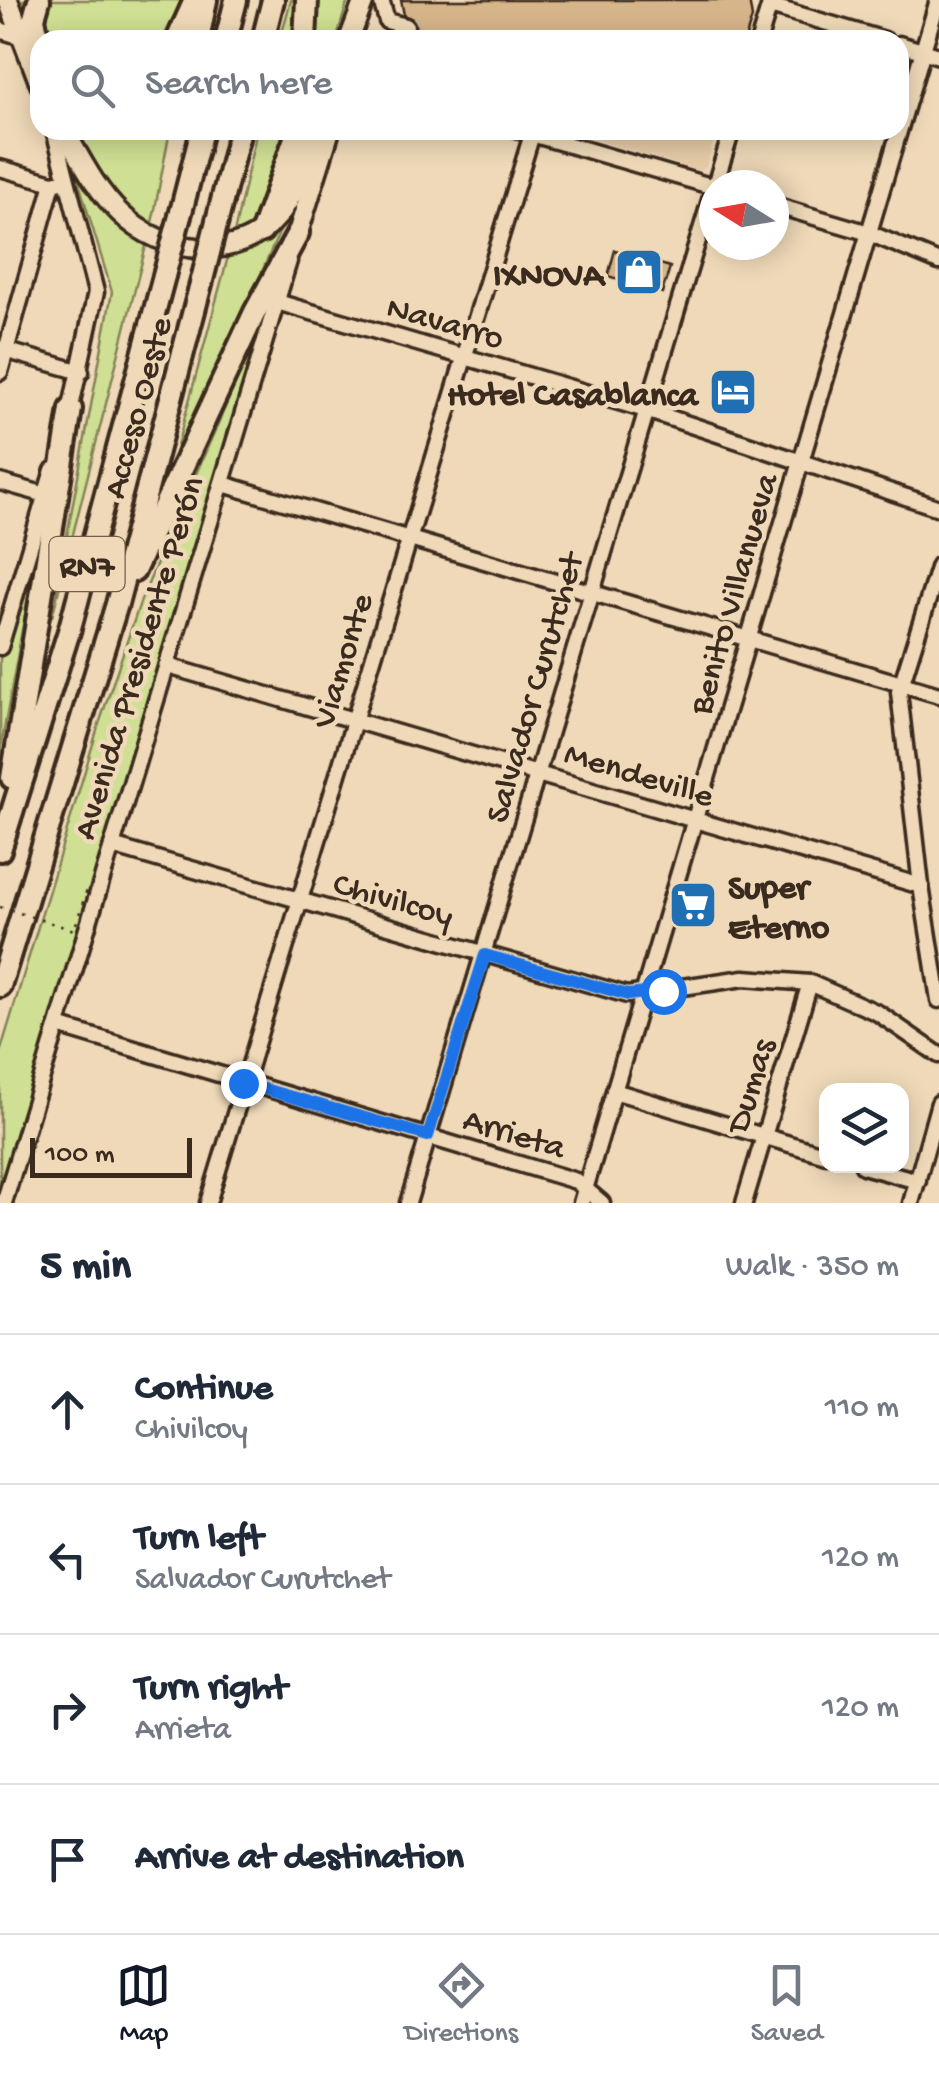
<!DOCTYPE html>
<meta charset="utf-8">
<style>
body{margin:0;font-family:"Gochi Hand",sans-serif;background:#f2f2f3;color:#1f2937}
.controls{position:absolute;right:30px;bottom:30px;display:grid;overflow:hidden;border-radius:20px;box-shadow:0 5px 25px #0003}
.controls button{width:90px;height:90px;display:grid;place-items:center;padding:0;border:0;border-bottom:2px solid #e0e1e3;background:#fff;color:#1f2937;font:50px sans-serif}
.compass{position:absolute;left:699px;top:170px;width:90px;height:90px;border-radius:50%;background:#fff;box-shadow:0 5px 25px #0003;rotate:281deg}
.scale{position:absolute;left:30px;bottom:25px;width:162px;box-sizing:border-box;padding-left:10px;border:5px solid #3b2a1e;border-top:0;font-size:28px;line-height:35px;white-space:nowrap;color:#3b2a1e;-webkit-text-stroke:8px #efd9b8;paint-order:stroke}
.stop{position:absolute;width:30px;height:30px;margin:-22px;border:8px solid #1a73e8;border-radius:50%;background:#fff}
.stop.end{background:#1a73e8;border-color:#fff;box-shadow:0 2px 10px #0008}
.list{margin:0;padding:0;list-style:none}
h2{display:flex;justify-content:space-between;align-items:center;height:130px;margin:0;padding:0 40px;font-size:42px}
h2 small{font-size:32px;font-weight:400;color:#747a83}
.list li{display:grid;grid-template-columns:65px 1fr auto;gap:30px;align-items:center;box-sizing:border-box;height:150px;padding:0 40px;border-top:2px solid #e0e1e3}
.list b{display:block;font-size:38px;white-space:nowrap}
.list p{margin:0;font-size:32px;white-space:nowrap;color:#747a83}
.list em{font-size:32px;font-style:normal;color:#747a83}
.icon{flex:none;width:55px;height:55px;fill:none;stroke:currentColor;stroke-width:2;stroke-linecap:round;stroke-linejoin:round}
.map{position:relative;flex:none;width:939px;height:1203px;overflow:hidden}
.search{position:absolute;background:#fff;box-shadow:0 5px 25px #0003;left:30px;right:30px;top:30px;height:110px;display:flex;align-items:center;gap:25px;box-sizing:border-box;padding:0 35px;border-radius:30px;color:#747a83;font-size:38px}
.sheet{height:730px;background:#fff}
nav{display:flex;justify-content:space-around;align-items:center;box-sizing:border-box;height:140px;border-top:2px solid #e0e1e3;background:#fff;font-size:28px;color:#747a83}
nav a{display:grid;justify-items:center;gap:5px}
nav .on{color:#111827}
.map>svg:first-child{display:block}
.built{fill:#e5cba7}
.green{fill:#cfdf93;stroke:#858458;stroke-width:2.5}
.building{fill:#d7b58a;stroke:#3b2a1e;stroke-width:2.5}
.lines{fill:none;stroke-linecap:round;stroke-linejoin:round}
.minor-tunnel{stroke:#cbb699;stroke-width:14;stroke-dasharray:14 7;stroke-linecap:butt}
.minor-casing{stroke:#3b2a1e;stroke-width:21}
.major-casing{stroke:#3b2a1e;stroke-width:25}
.highway-casing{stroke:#3b2a1e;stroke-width:28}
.minor{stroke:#efd9b8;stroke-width:14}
.major{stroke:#efd9b8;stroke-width:18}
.highway{stroke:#efd9b8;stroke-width:20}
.highway-bridge-casing{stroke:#3b2a1e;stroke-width:28;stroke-linecap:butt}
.path-bridge{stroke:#3b2a1e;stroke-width:2.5;stroke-dasharray:2.5 8;stroke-linecap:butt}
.highway-bridge{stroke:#efd9b8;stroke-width:20}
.route{stroke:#1a73e8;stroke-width:12}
.labels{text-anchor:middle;stroke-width:9;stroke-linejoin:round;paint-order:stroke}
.shield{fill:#efd9b8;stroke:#715e4c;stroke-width:2.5}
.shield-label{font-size:32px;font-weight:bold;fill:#3b2a1e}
.poi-label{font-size:35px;font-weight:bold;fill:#3b2a1e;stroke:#efd9b8;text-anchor:end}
.street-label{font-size:35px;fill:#3b2a1e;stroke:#efd9b8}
</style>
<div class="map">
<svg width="939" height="1203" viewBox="0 0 939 1203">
<rect width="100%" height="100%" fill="#efd9b8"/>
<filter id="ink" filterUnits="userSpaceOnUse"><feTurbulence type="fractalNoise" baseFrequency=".01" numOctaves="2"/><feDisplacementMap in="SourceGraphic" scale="20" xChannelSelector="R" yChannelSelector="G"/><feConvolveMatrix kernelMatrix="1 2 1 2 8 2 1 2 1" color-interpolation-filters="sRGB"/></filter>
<g filter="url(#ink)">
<!-- built -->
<path class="built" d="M 563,130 L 717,130 L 706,167 L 700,171 Z"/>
<!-- green -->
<g class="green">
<path d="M 23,0 L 195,0 L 187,40 L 40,40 L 40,54 Z"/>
<path d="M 291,0 L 348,0 L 336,40 L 280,40 Z"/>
<path d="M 63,130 L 170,130 L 154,214 L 52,617 L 112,292 Z"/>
<path d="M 257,130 L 305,130 L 252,225 L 233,238 Z"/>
<path d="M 286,217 L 163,498 L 229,253 L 260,241 Z"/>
<path d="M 264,318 L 0,1187 L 0,1053 L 99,724 L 141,600 Z"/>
<path d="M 42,520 L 0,752 L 0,659 Z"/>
</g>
<!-- building -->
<g class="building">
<path d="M 401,0 L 749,0 L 752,18 L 745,40 L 409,40 L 416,24 L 404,15 Z"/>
<path d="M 615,250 L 670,267 L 662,293 L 608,276 Z"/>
</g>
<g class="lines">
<!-- minor-tunnel -->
<path class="minor-tunnel" d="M 406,26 L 422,23 L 425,40"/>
<!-- minor casing -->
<g class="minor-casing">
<g id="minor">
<path d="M 381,0 L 387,21 L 406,26"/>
<path d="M 770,6 L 885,40"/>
<path d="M 0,30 L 22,37"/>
<path d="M 759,40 L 771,1"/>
<path d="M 899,44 L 939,56"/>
<path d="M 54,130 L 96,292 L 69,416"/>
<path d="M 518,130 L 714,187"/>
<path d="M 0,168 L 53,183 L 62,181"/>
<path d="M 715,185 L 732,130"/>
<path d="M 774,205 L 869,233 L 939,262"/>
<path d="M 277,302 L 646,410 L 939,508"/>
<path d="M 1,349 L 81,372"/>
<path d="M 0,372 L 53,183"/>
<path d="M 0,482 L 46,495"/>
<path d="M 223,484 L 939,695"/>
<path d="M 939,565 L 899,692 L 921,886 L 939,1000"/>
<path d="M 0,647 L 53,470"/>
<path d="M 168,666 L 921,886"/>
<path d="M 112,846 L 627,995 L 744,978 L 810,983 L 878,1013 L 939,1055"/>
<path d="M 58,1026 L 576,1181 L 602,1203"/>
<path d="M 614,1091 L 826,1155"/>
<path d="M 863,1166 L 918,1181"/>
<path d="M 4,1203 L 289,261"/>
<path d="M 208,1203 L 532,134"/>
<path d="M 408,1203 L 714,187"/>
<path d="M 581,1203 L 938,0"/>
<path d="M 744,1203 L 810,983"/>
<path d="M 911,1203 L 939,1103"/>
</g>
</g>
<!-- major casing -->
<g class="major-casing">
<g id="major">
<path d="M 8,0 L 40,84"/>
<path d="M 349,40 L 364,0"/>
<path d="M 64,130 C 81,159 96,190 120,213 C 162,255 239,264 279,215 C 298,190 306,159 316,130"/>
<path d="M 298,233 L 330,130"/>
</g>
</g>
<!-- highway casing -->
<g class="highway-casing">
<g id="highway">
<path d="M 39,0 L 34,18 L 40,47"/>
<path d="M 177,40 L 195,0"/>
<path d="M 198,40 L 206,0"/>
<path d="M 226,40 L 236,0"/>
<path d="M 263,40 L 273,0"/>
<path d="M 305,40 L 307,0"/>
<path d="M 180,216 L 202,130"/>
<path d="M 217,221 L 240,130"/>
<path d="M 262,231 L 298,130"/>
<path d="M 134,571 L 255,312 L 298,233"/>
<path d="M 12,778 L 71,409"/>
<path d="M 0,850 L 70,628 L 164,276"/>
<path d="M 0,986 L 117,604 L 202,280"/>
</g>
</g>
<!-- minor -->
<use href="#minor" class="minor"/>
<!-- major -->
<use href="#major" class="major"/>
<!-- highway -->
<use href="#highway" class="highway"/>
<!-- highway-bridge casing -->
<g class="highway-bridge-casing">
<g id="highway-bridge">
<path d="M 164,276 L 180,216"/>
<path d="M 202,280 L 217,221"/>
</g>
</g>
<!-- path-bridge -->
<path class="path-bridge" d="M 0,907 L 74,930 L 88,886"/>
<!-- highway-bridge -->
<use href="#highway-bridge" class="highway-bridge"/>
</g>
</g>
<g class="lines" filter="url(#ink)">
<!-- route -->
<path class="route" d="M 243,1083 L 428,1136 L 485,955 L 628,995 L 663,991"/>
</g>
<!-- icons -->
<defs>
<g id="shop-square" transform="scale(2.5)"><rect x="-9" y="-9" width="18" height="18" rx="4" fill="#1f6fb2" stroke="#efd9b8"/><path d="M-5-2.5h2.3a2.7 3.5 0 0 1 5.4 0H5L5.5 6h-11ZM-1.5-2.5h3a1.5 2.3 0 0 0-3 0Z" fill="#fff"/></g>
<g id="hotel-square" transform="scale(2.5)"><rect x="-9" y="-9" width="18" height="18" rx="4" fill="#1f6fb2" stroke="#efd9b8"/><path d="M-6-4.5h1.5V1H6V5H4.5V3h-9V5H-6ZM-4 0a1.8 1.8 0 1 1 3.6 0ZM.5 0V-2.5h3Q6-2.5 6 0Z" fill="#fff"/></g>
<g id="supermarket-square" transform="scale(2.5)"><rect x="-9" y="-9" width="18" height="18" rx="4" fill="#1f6fb2" stroke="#efd9b8"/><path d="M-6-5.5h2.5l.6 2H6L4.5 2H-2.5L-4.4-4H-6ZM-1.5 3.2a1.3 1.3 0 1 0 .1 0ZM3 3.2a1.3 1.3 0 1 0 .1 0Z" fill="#fff"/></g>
</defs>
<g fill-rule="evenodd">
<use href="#shop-square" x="639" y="272"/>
<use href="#hotel-square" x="733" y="392"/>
<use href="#supermarket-square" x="693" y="905"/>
</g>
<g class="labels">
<!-- shield labels -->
<rect class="shield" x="49.5" y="537" width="75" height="54" rx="8"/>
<g class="shield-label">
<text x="87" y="575">RN7</text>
</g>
<!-- poi labels -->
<g class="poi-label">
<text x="604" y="284">IXNOVA</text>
<text x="698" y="404">Hotel Casablanca</text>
<text x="728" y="897" text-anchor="start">Super<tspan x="728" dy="40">Eterno</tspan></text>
</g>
<!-- street labels -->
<g class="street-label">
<text transform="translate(446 320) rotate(16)" y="12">Navarro</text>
<text transform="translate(135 407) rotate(-75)" y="12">Acceso Oeste</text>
<text transform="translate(731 593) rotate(-74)" y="12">Benito Villanueva</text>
<text transform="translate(136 657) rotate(-73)" y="12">Avenida Presidente Perón</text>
<text transform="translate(340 660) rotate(-73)" y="12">Viamonte</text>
<text transform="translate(532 687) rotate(-74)" y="12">Salvador Curutchet</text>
<text transform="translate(640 772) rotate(17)" y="12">Mendeville</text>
<text transform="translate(394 897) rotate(16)" y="12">Chivilcoy</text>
<text transform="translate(748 1085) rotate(-73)" y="12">Dumas</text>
<text transform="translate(515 1131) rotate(17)" y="12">Arrieta</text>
</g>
</g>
</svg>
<div class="controls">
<button><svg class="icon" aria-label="layers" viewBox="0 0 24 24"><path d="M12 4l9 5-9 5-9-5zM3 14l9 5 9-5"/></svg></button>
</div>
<svg class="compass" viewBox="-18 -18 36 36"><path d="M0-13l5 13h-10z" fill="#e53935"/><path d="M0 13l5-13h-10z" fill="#747a83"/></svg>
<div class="scale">100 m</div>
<div class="stop" style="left:663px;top:991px"></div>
<div class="stop end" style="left:243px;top:1083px"></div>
<div class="search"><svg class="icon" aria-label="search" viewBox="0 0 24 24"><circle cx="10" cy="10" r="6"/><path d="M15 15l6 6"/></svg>Search here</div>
</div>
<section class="sheet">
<h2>5 min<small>Walk · 350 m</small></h2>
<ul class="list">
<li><svg class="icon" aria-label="ahead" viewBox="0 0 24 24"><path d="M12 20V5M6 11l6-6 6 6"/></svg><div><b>Continue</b><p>Chivilcoy</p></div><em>110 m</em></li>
<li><svg class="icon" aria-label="left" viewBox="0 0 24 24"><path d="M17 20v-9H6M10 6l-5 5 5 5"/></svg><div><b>Turn left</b><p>Salvador Curutchet</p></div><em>120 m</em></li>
<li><svg class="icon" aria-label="right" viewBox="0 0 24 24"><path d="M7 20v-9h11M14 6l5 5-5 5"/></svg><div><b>Turn right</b><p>Arrieta</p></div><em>120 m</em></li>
<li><svg class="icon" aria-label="arrive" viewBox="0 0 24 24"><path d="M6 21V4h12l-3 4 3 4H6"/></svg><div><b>Arrive at destination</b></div></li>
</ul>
</section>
<nav>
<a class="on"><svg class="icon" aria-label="map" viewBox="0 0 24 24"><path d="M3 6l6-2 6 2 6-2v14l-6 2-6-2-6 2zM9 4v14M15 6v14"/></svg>Map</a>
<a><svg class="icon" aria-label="directions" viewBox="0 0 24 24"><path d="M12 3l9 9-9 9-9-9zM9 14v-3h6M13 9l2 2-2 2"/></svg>Directions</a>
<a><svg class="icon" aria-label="saved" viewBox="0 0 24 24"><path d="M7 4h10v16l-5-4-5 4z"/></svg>Saved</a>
</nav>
